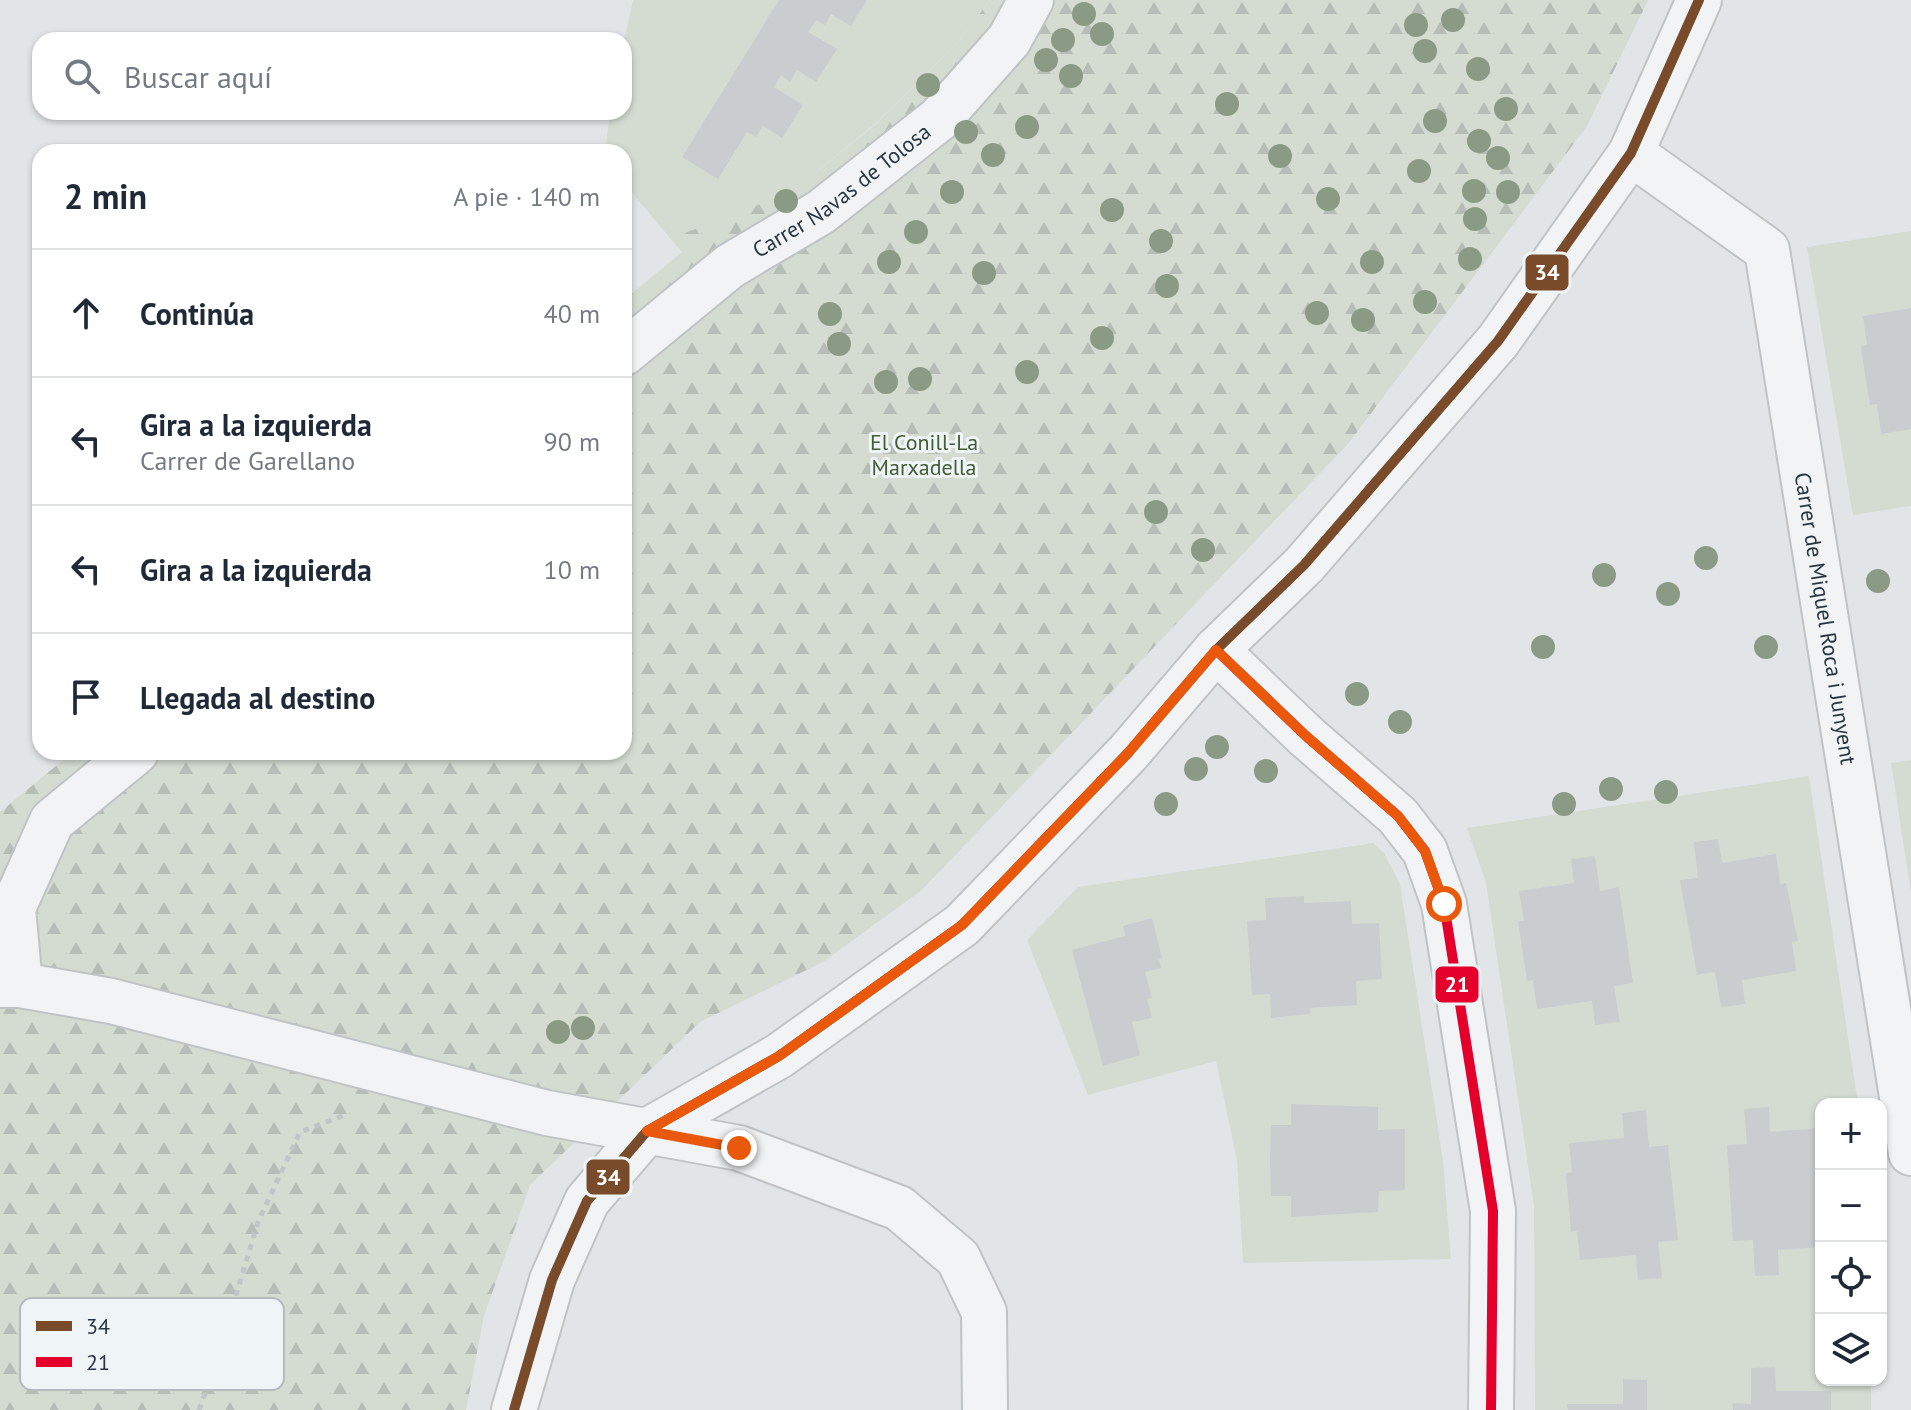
<!DOCTYPE html>
<html lang="es">
<meta charset="utf-8">
<style>
body{margin:0;font-family:"PT Sans",sans-serif;background:#f6f6f7;color:#1f2937}
.controls{position:absolute;right:24px;bottom:24px;display:grid;overflow:hidden;border-radius:16px;box-shadow:0 2px 6px #0004}
.controls button{width:72px;height:72px;display:grid;place-items:center;padding:0;border:0;border-bottom:2px solid #e0e1e3;background:#fff;color:#1f2937;font:40px sans-serif}
.stop{position:absolute;width:24px;height:24px;margin:-18px;border:6px solid #ea580c;border-radius:50%;background:#fff}
.stop.end{background:#ea580c;border-color:#fff;box-shadow:0 2px 8px #0008}
.list{margin:0;padding:0;list-style:none}
h2{display:flex;justify-content:space-between;align-items:center;height:104px;margin:0;padding:0 32px;font-size:34px}
h2 small{font-size:26px;font-weight:400;color:#747a83}
.list li{display:grid;grid-template-columns:52px 1fr auto;gap:24px;align-items:center;box-sizing:border-box;height:128px;padding:0 32px;border-top:2px solid #e0e1e3}
.list b{display:block;font-size:30px;white-space:nowrap}
.list p{margin:0;font-size:26px;white-space:nowrap;color:#747a83}
.list em{font-size:26px;font-style:normal;color:#747a83}
.icon{flex:none;width:44px;height:44px;fill:none;stroke:currentColor;stroke-width:2;stroke-linecap:round;stroke-linejoin:round}
.map{position:relative;flex:none;width:1911px;height:1410px;overflow:hidden}
.search{position:absolute;background:#fff;box-shadow:0 2px 6px #0004;left:32px;top:32px;width:600px;height:88px;display:flex;align-items:center;gap:20px;box-sizing:border-box;padding:0 28px;border-radius:24px;color:#747a83;font-size:30px}
.panel{position:absolute;background:#fff;box-shadow:0 2px 6px #0004;left:32px;top:144px;width:600px;height:616px;border-radius:24px}
.map>svg:first-child{display:block}
.forest{fill:url(#forest-firs)}
.garden{fill:#d4dcd2}
.building{fill:#cacdcf}
.lines{fill:none;stroke-linecap:round;stroke-linejoin:round}
.minor-casing{stroke:#c0c3c5;stroke-width:48}
.path{stroke:#c1c5c7;stroke-width:5;stroke-dasharray:6 6;stroke-linecap:butt}
.minor{stroke:#f1f3f4;stroke-width:44}
.bus-1-casing{stroke:#eff4f7;stroke-width:16}
.bus-2-casing{stroke:#eff4f7;stroke-width:16}
.bus-1{stroke:#7a4b2a;stroke-width:10}
.bus-2{stroke:#e4002b;stroke-width:10}
.tree{fill:#8b9a85}
.route{stroke:#ea580c;stroke-width:10}
.labels{text-anchor:middle;stroke-width:6;stroke-linejoin:round;paint-order:stroke}
.street-label{font-size:22px;fill:#283641;stroke:#eff4f7}
.park-label{font-size:22px;fill:#435d35;stroke:#eff4f7}
.key{fill:#eff4f7;stroke:#b3bbc0;stroke-width:2}
.key-label{font-size:22px;fill:#283641}
.line-badge{stroke:#eff4f7;stroke-width:3}
.badge-label{font-size:22px;text-anchor:middle;font-weight:bold;fill:#fff}
</style>
<div class="map">
<svg width="1911" height="1410" viewBox="0 0 1911 1410">
<defs>
<pattern id="forest-firs" width="22" height="20" patternUnits="userSpaceOnUse" patternTransform="scale(2)"><rect width="22" height="20" fill="#d4dcd2"/><path d="M5 1l3.5 6h-7zM16 11l3.5 6h-7z" fill="#b6bdb6"/></pattern>
</defs>
<rect width="100%" height="100%" fill="#e2e5e7"/>
<!-- forest -->
<path class="forest" d="M 990,0 L 1648,0 L 1587,126 L 1348,444 L 922,890 L 823,962 L 700,1022 L 530,1185 L 484,1316 L 466,1410 L 0,1410 L 0,812 L 73,752 L 624,752 L 624,300 L 682,252 L 668,236 L 811,176 L 877,123 L 958,42 Z"/>
<!-- garden -->
<g class="garden">
<path d="M 633,0 L 990,0 L 958,42 L 876,123 L 811,176 L 749,210 L 670,238 L 624,183 L 624,152 L 605,152 L 610,112 L 624,112 L 624,40 Z"/>
<path d="M 1911,231 L 1911,506 L 1853,515 L 1807,247 Z"/>
<path d="M 1911,760 L 1911,893 L 1891,763 Z"/>
<path d="M 1809,776 L 1858,1104 L 1821,1104 L 1821,1380 L 1871,1380 L 1871,1410 L 1535,1410 L 1534,1206 L 1486,883 L 1467,828 Z"/>
<path d="M 1373,843 L 1384,853 L 1400,884 L 1443,1160 L 1451,1259 L 1243,1263 L 1237,1160 L 1216,1061 L 1088,1095 L 1027,940 L 1078,887 Z"/>
</g>
<!-- building -->
<g class="building">
<path d="M 779,0 L 867,0 L 851,26 L 831,14 L 825,25 L 816,20 L 808,32 L 837,49 L 816,82 L 797,70 L 790,82 L 781,75 L 774,87 L 803,105 L 782,138 L 763,126 L 756,137 L 747,132 L 718,179 L 682,157 Z"/>
<path d="M 1911,308 L 1911,429 L 1881,434 L 1877,404 L 1870,405 L 1865,375 L 1861,346 L 1867,345 L 1863,316 Z"/>
<path d="M 1718,839 L 1722,863 L 1776,854 L 1780,884 L 1786,883 L 1798,941 L 1792,942 L 1796,971 L 1742,980 L 1745,1004 L 1721,1007 L 1715,972 L 1697,975 L 1680,880 L 1698,878 L 1694,842 Z"/>
<path d="M 1595,856 L 1600,891 L 1619,887 L 1633,983 L 1614,986 L 1620,1022 L 1595,1025 L 1592,1001 L 1537,1009 L 1533,980 L 1527,981 L 1518,921 L 1524,921 L 1519,891 L 1574,883 L 1571,859 Z"/>
<path d="M 1304,896 L 1304,903 L 1351,901 L 1352,924 L 1379,923 L 1382,979 L 1356,981 L 1357,1005 L 1310,1008 L 1311,1014 L 1271,1018 L 1270,994 L 1252,995 L 1247,921 L 1266,920 L 1265,898 Z"/>
<path d="M 1152,918 L 1162,958 L 1159,959 L 1161,968 L 1145,972 L 1152,998 L 1147,999 L 1152,1018 L 1132,1022 L 1140,1055 L 1103,1066 L 1072,950 L 1125,936 L 1123,926 Z"/>
<path d="M 1291,1104 L 1378,1107 L 1378,1130 L 1405,1129 L 1405,1190 L 1379,1191 L 1378,1212 L 1291,1217 L 1291,1196 L 1271,1196 L 1270,1160 L 1271,1125 L 1291,1125 Z"/>
<path d="M 1769,1107 L 1770,1132 L 1821,1128 L 1821,1247 L 1778,1250 L 1779,1275 L 1755,1276 L 1753,1240 L 1733,1241 L 1727,1145 L 1747,1144 L 1744,1109 Z"/>
<path d="M 1646,1110 L 1649,1147 L 1668,1145 L 1678,1240 L 1658,1242 L 1662,1278 L 1638,1280 L 1636,1255 L 1580,1260 L 1577,1231 L 1571,1232 L 1566,1173 L 1572,1172 L 1569,1143 L 1624,1138 L 1622,1113 Z"/>
<path d="M 1775,1367 L 1776,1391 L 1831,1391 L 1831,1410 L 1733,1410 L 1732,1403 L 1751,1404 L 1751,1368 Z"/>
<path d="M 1623,1379 L 1647,1380 L 1647,1410 L 1568,1410 L 1567,1404 L 1623,1404 Z"/>
</g>
<g class="lines">
<!-- minor casing -->
<g class="minor-casing">
<g id="minor">
<path id="s1" d="M 1631,153 L 1767,250 L 1911,1153"/>
<path id="s2" d="M 624,353 L 730,266 L 821,212 L 939,119 L 1009,40 L 1031,0"/>
<path d="M 1216,650 L 1306,736 L 1398,816 L 1425,851 L 1444,904 L 1493,1211 L 1491,1410"/>
<path d="M 0,985 L 20,985 L 111,1001 L 547,1113 L 739,1148 L 899,1208 L 958,1258 L 984,1312 L 985,1410"/>
<path d="M 20,985 L 13,908 L 52,821 L 136,752"/>
<path d="M 514,1410 L 552,1280 L 587,1201 L 647,1131 L 779,1056 L 962,925 L 1128,753 L 1216,650 L 1304,565 L 1498,341 L 1631,153 L 1699,0"/>
</g>
</g>
<!-- path -->
<path class="path" d="M 199,1410 L 212,1375 L 258,1222 L 300,1132 L 345,1115"/>
<!-- minor -->
<use href="#minor" class="minor"/>
<!-- bus-1 casing -->
<g class="bus-1-casing">
<path id="bus-1" d="M 514,1410 L 552,1280 L 587,1201 L 647,1131 L 779,1056 L 962,925 L 1128,753 L 1216,650 L 1304,565 L 1498,341 L 1631,153 L 1699,0"/>
</g>
<!-- bus-2 casing -->
<g class="bus-2-casing">
<path id="bus-2" d="M 1216,650 L 1306,736 L 1398,816 L 1425,851 L 1444,904 L 1493,1211 L 1491,1410"/>
</g>
<!-- bus-1 -->
<use href="#bus-1" class="bus-1"/>
<!-- bus-2 -->
<use href="#bus-2" class="bus-2"/>
</g>
<!-- trees -->
<g class="tree">
<circle cx="1084" cy="14" r="12"/>
<circle cx="1453" cy="20" r="12"/>
<circle cx="1416" cy="25" r="12"/>
<circle cx="1102" cy="34" r="12"/>
<circle cx="1063" cy="40" r="12"/>
<circle cx="1425" cy="51" r="12"/>
<circle cx="1046" cy="60" r="12"/>
<circle cx="1478" cy="69" r="12"/>
<circle cx="1071" cy="76" r="12"/>
<circle cx="928" cy="85" r="12"/>
<circle cx="1227" cy="104" r="12"/>
<circle cx="1506" cy="109" r="12"/>
<circle cx="1435" cy="121" r="12"/>
<circle cx="1027" cy="127" r="12"/>
<circle cx="966" cy="132" r="12"/>
<circle cx="1479" cy="141" r="12"/>
<circle cx="993" cy="155" r="12"/>
<circle cx="1280" cy="156" r="12"/>
<circle cx="1498" cy="158" r="12"/>
<circle cx="1419" cy="171" r="12"/>
<circle cx="1474" cy="191" r="12"/>
<circle cx="952" cy="192" r="12"/>
<circle cx="1508" cy="192" r="12"/>
<circle cx="1328" cy="199" r="12"/>
<circle cx="786" cy="201" r="12"/>
<circle cx="1112" cy="210" r="12"/>
<circle cx="1475" cy="219" r="12"/>
<circle cx="916" cy="232" r="12"/>
<circle cx="1161" cy="241" r="12"/>
<circle cx="1470" cy="259" r="12"/>
<circle cx="889" cy="262" r="12"/>
<circle cx="1372" cy="262" r="12"/>
<circle cx="984" cy="273" r="12"/>
<circle cx="1167" cy="286" r="12"/>
<circle cx="1425" cy="302" r="12"/>
<circle cx="1317" cy="313" r="12"/>
<circle cx="830" cy="314" r="12"/>
<circle cx="1363" cy="320" r="12"/>
<circle cx="1102" cy="338" r="12"/>
<circle cx="839" cy="344" r="12"/>
<circle cx="1027" cy="372" r="12"/>
<circle cx="920" cy="379" r="12"/>
<circle cx="886" cy="382" r="12"/>
<circle cx="1156" cy="512" r="12"/>
<circle cx="1203" cy="550" r="12"/>
<circle cx="1706" cy="558" r="12"/>
<circle cx="1604" cy="575" r="12"/>
<circle cx="1878" cy="581" r="12"/>
<circle cx="1668" cy="594" r="12"/>
<circle cx="1543" cy="647" r="12"/>
<circle cx="1766" cy="647" r="12"/>
<circle cx="1357" cy="694" r="12"/>
<circle cx="1400" cy="722" r="12"/>
<circle cx="1217" cy="747" r="12"/>
<circle cx="1196" cy="769" r="12"/>
<circle cx="1266" cy="771" r="12"/>
<circle cx="1611" cy="789" r="12"/>
<circle cx="1666" cy="792" r="12"/>
<circle cx="1166" cy="804" r="12"/>
<circle cx="1564" cy="804" r="12"/>
<circle cx="583" cy="1028" r="12"/>
<circle cx="558" cy="1032" r="12"/>
</g>
<g class="lines">
<!-- route -->
<path class="route" d="M 739,1148 L 647,1131 L 779,1056 L 962,925 L 1128,753 L 1216,650 L 1306,736 L 1398,816 L 1425,851 L 1444,904"/>
</g>
<g class="labels">
<!-- street labels -->
<g class="street-label">
<text dy="8" stroke="none"><textPath href="#s2" startOffset="272">Carrer Navas de Tolosa</textPath></text>
<text dy="8" stroke="none"><textPath href="#s1" startOffset="540">Carrer de Miquel Roca i Junyent</textPath></text>
</g>
<!-- park labels -->
<g class="park-label">
<text x="924" y="450">El Conill-La<tspan x="924" dy="25">Marxadella</tspan></text>
</g>
</g>
<!-- legend -->
<rect x="20" y="1298" width="264" height="92" rx="12" class="key"/>
<rect x="36" y="1321" width="36" height="10" fill="#7a4b2a"/>
<rect x="36" y="1357" width="36" height="10" fill="#e4002b"/>
<g class="key-label">
<text x="86" y="1334">34</text>
<text x="86" y="1370">21</text>
</g>
<g class="line-badge">
<rect x="1524" y="253" width="46" height="39" rx="8" fill="#7a4b2a"/>
<rect x="1434" y="965" width="46" height="39" rx="8" fill="#e4002b"/>
<rect x="585" y="1158" width="46" height="38" rx="8" fill="#7a4b2a"/>
</g>
<g class="badge-label">
<text x="1547" y="280">34</text>
<text x="1457" y="992">21</text>
<text x="608" y="1185">34</text>
</g>
</svg>
<div class="controls">
<button>+</button>
<button>−</button>
<button><svg class="icon" aria-label="locate" viewBox="0 0 24 24"><circle cx="12" cy="12" r="6"/><path d="M12 2v4M12 18v4M2 12h4M18 12h4"/></svg></button>
<button><svg class="icon" aria-label="layers" viewBox="0 0 24 24"><path d="M12 4l9 5-9 5-9-5zM3 14l9 5 9-5"/></svg></button>
</div>
<div class="stop" style="left:1444px;top:904px"></div>
<div class="stop end" style="left:739px;top:1148px"></div>
<div class="search"><svg class="icon" aria-label="search" viewBox="0 0 24 24"><circle cx="10" cy="10" r="6"/><path d="M15 15l6 6"/></svg>Buscar aquí</div>
<section class="panel">
<h2>2 min<small>A pie · 140 m</small></h2>
<ul class="list">
<li><svg class="icon" aria-label="ahead" viewBox="0 0 24 24"><path d="M12 20V5M6 11l6-6 6 6"/></svg><div><b>Continúa</b></div><em>40 m</em></li>
<li><svg class="icon" aria-label="left" viewBox="0 0 24 24"><path d="M17 20v-9H6M10 6l-5 5 5 5"/></svg><div><b>Gira a la izquierda</b><p>Carrer de Garellano</p></div><em>90 m</em></li>
<li><svg class="icon" aria-label="left" viewBox="0 0 24 24"><path d="M17 20v-9H6M10 6l-5 5 5 5"/></svg><div><b>Gira a la izquierda</b></div><em>10 m</em></li>
<li><svg class="icon" aria-label="arrive" viewBox="0 0 24 24"><path d="M6 21V4h12l-3 4 3 4H6"/></svg><div><b>Llegada al destino</b></div></li>
</ul>
</section>
</div>
